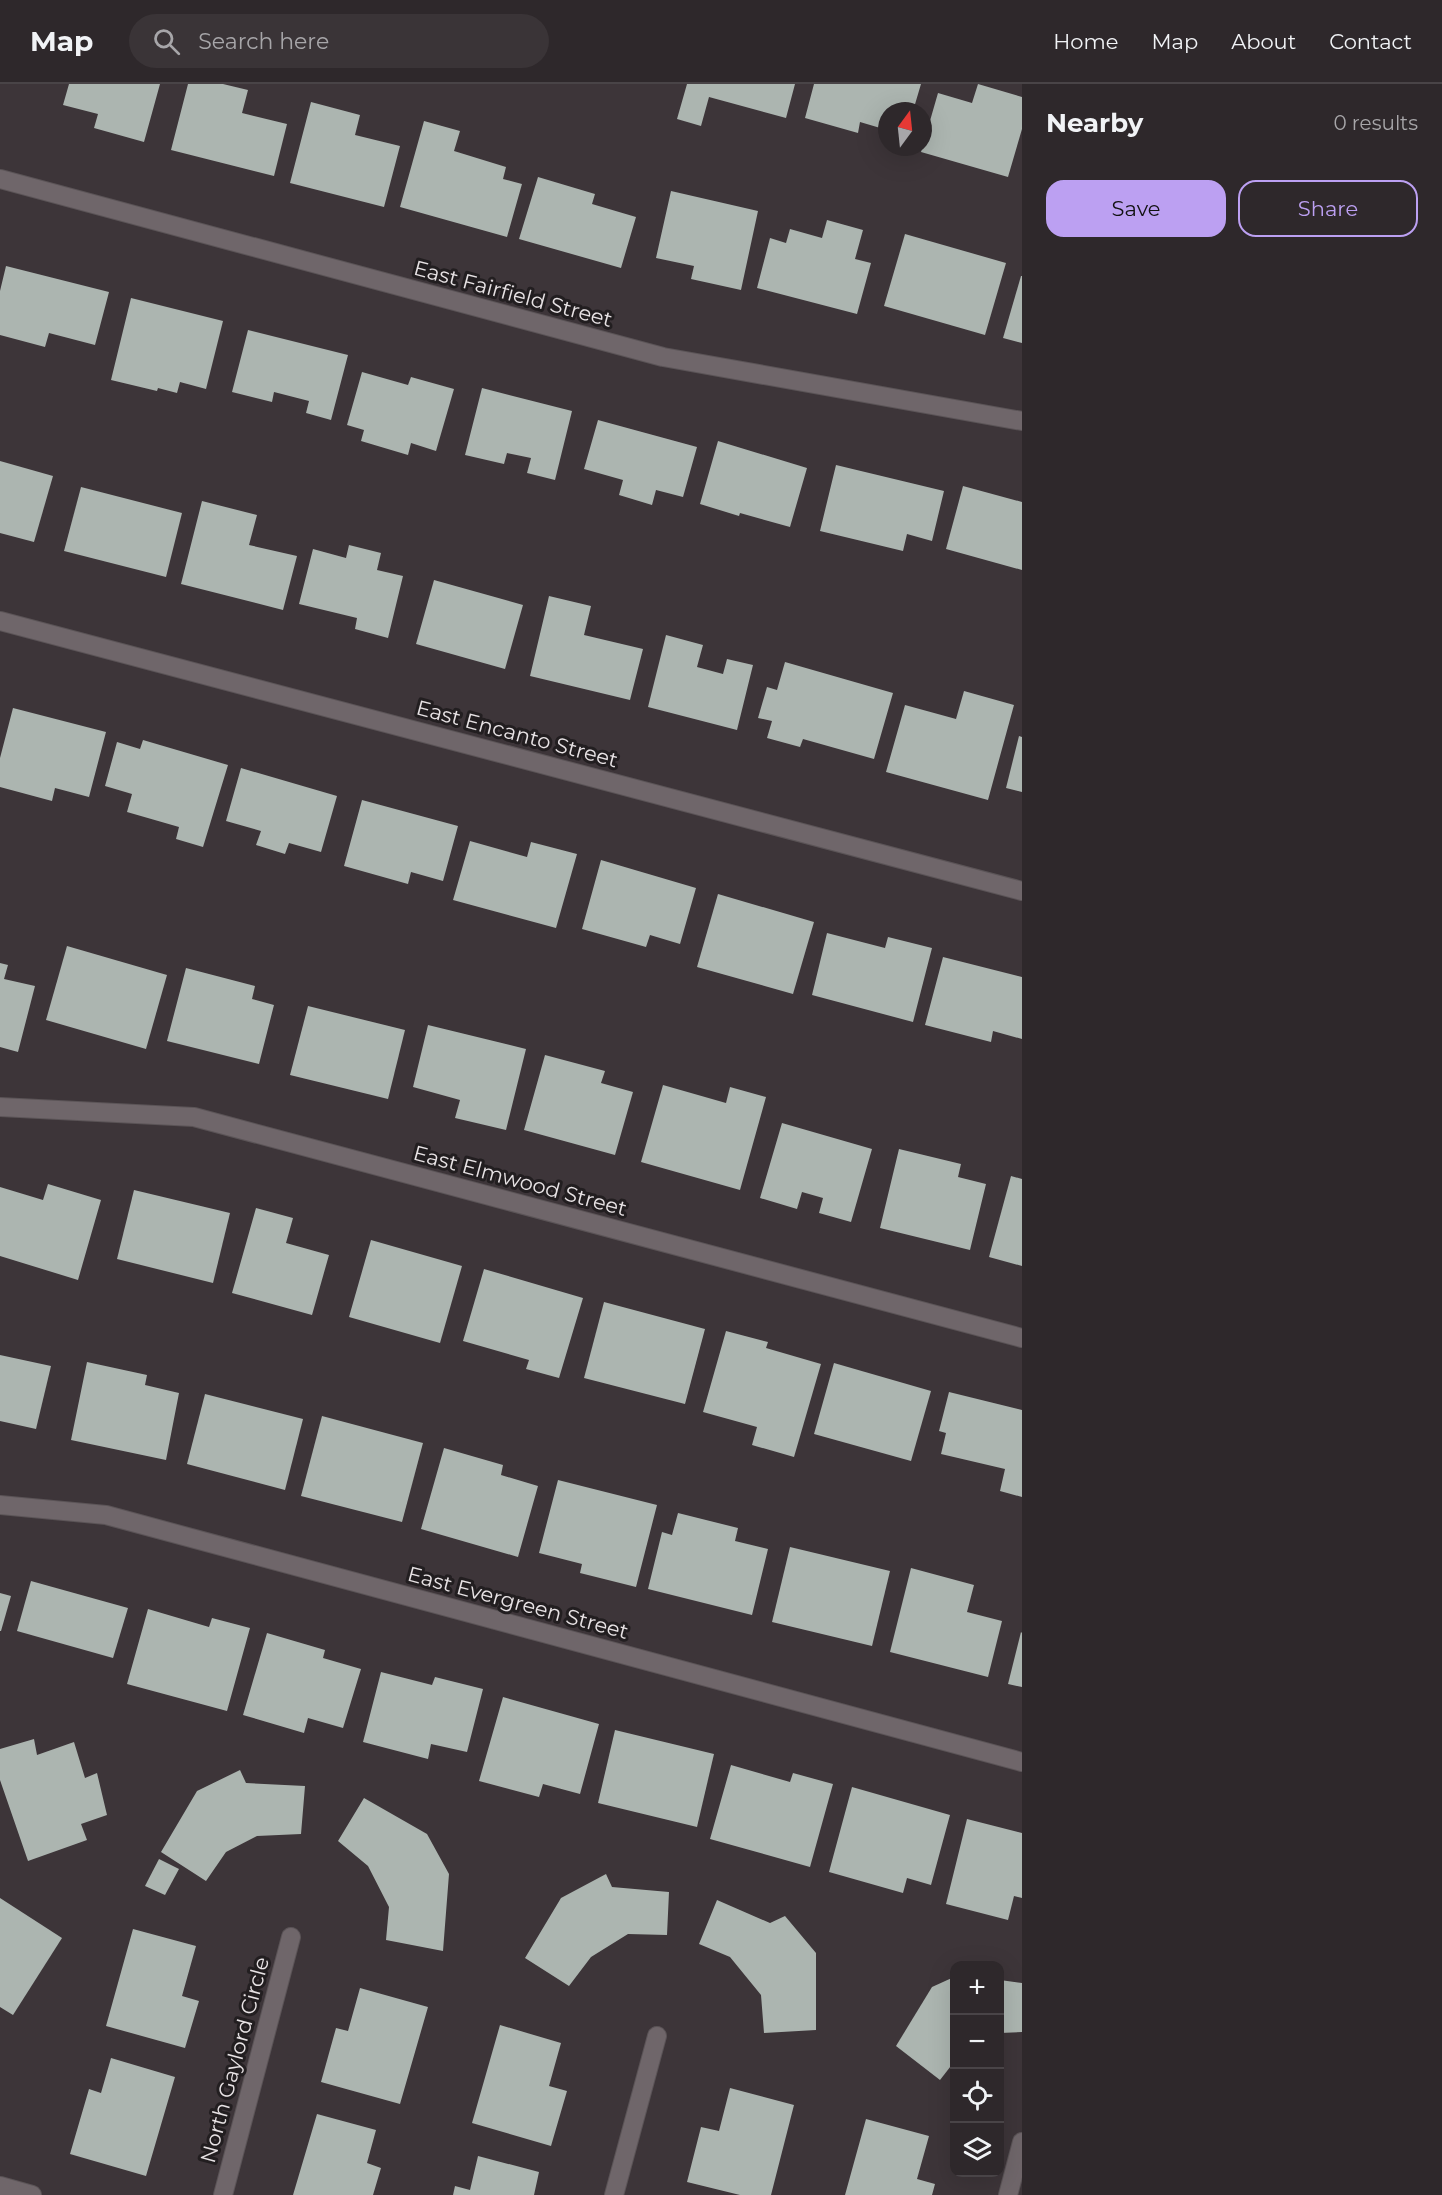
<!DOCTYPE html>
<meta charset="utf-8">
<style>
body{margin:0;font-family:Montserrat,sans-serif;background:#3a3437;color:#f1f3f6}
.controls{position:absolute;right:18px;bottom:18px;display:grid;overflow:hidden;border-radius:12px;box-shadow:0 6px 24px #0002}
.controls button{width:54px;height:54px;display:grid;place-items:center;padding:0;border:0;border-bottom:2px solid #494447;background:#2e282b;color:#f1f3f6;font:30px sans-serif}
.compass{position:absolute;left:878px;top:18px;width:54px;height:54px;border-radius:50%;background:#2e282b;box-shadow:0 6px 24px #0002;rotate:15deg}
.list{margin:0;padding:0;list-style:none}
h2{display:flex;justify-content:space-between;align-items:center;height:78px;margin:0;padding:0 24px;font-size:26px}
h2 small{font-size:20px;font-weight:400;color:#a7a6a9}
.actions{display:flex;gap:12px;padding:18px 24px}
.actions a{flex:1;padding:14px 0;border:2px solid #bca0f2;border-radius:18px;text-align:center;font-size:21px;color:#bca0f2}
.actions .main{background:#bca0f2;color:#111}
.icon{flex:none;width:33px;height:33px;fill:none;stroke:currentColor;stroke-width:2;stroke-linecap:round;stroke-linejoin:round}
.map{position:relative;flex:none;width:1022px;height:2111px;overflow:hidden}
header{display:flex;align-items:center;gap:36px;box-sizing:border-box;height:84px;padding:0 30px;background:#2e282b;border-bottom:2px solid #494447}
header strong{font-size:28px}
nav{display:flex;gap:33px;margin-inline-start:auto;font-size:21px}
.search{width:420px;height:54px;background:#3a3437;display:flex;align-items:center;gap:15px;box-sizing:border-box;padding:0 21px;border-radius:33px;color:#a7a6a9;font-size:22px}
main{display:flex}
aside{flex:1;background:#2e282b}
.map>svg:first-child{display:block}
.building{fill:#acb5b0}
.lines{fill:none;stroke-linecap:round;stroke-linejoin:round}
.minor-casing{stroke:#5b5457;stroke-width:20}
.minor{stroke:#6f666a;stroke-width:18}
.labels{text-anchor:middle;stroke-width:6;stroke-linejoin:round;paint-order:stroke}
.street-label{font-size:21px;fill:#e8e3e5;stroke:#221e20}
</style>
<header>
<strong>Map</strong>
<div class="search"><svg class="icon" aria-label="search" viewBox="0 0 24 24"><circle cx="10" cy="10" r="6"/><path d="M15 15l6 6"/></svg>Search here</div>
<nav><a>Home</a><a>Map</a><a>About</a><a>Contact</a></nav>
</header>
<main>
<div class="map">
<svg width="1022" height="2111" viewBox="0 0 1022 2111">
<rect width="100%" height="100%" fill="#3d3539"/>
<!-- building -->
<g class="building">
<path d="M 69,0 L 160,0 L 144,58 L 94,44 L 98,30 L 63,21 Z"/>
<path d="M 188,0 L 223,0 L 248,6 L 242,29 L 287,40 L 274,92 L 171,66 Z"/>
<path d="M 687,0 L 795,0 L 786,34 L 709,13 L 701,42 L 677,35 Z"/>
<path d="M 814,0 L 921,0 L 913,27 L 887,27 L 887,46 L 860,38 L 858,49 L 805,34 Z"/>
<path d="M 978,0 L 1022,13 L 1022,45 L 1008,93 L 921,68 L 938,9 L 972,19 Z"/>
<path d="M 311,18 L 360,31 L 355,51 L 400,62 L 384,123 L 290,99 Z"/>
<path d="M 424,37 L 460,47 L 454,67 L 506,83 L 503,95 L 522,100 L 507,153 L 400,123 Z"/>
<path d="M 538,93 L 595,110 L 592,120 L 636,133 L 621,184 L 519,155 Z"/>
<path d="M 671,107 L 758,127 L 741,206 L 691,195 L 694,182 L 656,174 Z"/>
<path d="M 827,136 L 863,146 L 855,175 L 871,179 L 857,230 L 757,204 L 770,154 L 786,159 L 790,145 L 822,154 Z"/>
<path d="M 905,150 L 1006,179 L 985,251 L 884,222 Z"/>
<path d="M 6,182 L 109,208 L 95,261 L 49,249 L 45,263 L 0,251 L 0,207 Z"/>
<path d="M 1021,192 L 1022,192 L 1022,259 L 1003,254 Z"/>
<path d="M 131,214 L 223,237 L 206,305 L 180,298 L 177,309 L 158,304 L 157,307 L 111,296 Z"/>
<path d="M 248,246 L 348,271 L 331,336 L 306,329 L 309,317 L 274,308 L 272,318 L 232,308 Z"/>
<path d="M 362,288 L 408,301 L 411,293 L 454,305 L 436,367 L 411,359 L 408,371 L 361,357 L 364,346 L 347,341 Z"/>
<path d="M 482,304 L 572,327 L 555,396 L 527,389 L 531,374 L 507,369 L 504,380 L 465,371 Z"/>
<path d="M 598,336 L 697,363 L 683,413 L 656,406 L 652,421 L 619,411 L 623,396 L 584,385 Z"/>
<path d="M 718,357 L 807,384 L 790,443 L 740,429 L 739,432 L 700,420 Z"/>
<path d="M 0,377 L 53,392 L 34,458 L 0,449 Z"/>
<path d="M 836,381 L 944,407 L 932,457 L 907,450 L 903,467 L 820,447 Z"/>
<path d="M 963,402 L 1022,418 L 1022,486 L 946,465 Z"/>
<path d="M 81,403 L 182,429 L 166,493 L 64,467 Z"/>
<path d="M 202,417 L 257,431 L 249,461 L 297,472 L 283,526 L 181,500 Z"/>
<path d="M 349,461 L 381,469 L 377,486 L 403,492 L 388,554 L 355,545 L 357,534 L 299,520 L 313,465 L 346,474 Z"/>
<path d="M 434,496 L 523,521 L 505,585 L 416,560 Z"/>
<path d="M 549,512 L 591,522 L 584,551 L 643,565 L 630,616 L 530,592 Z"/>
<path d="M 666,551 L 703,561 L 697,583 L 723,590 L 727,575 L 753,581 L 737,646 L 648,623 Z"/>
<path d="M 785,578 L 893,609 L 874,675 L 803,655 L 800,663 L 767,654 L 772,637 L 758,634 L 767,603 L 777,606 Z"/>
<path d="M 964,607 L 1014,621 L 988,716 L 886,688 L 905,621 L 956,635 Z"/>
<path d="M 13,624 L 106,648 L 89,713 L 55,704 L 52,717 L 0,703 L 0,674 Z"/>
<path d="M 1019,652 L 1022,653 L 1022,708 L 1006,704 Z"/>
<path d="M 143,656 L 228,681 L 203,763 L 176,755 L 179,743 L 127,728 L 132,710 L 105,702 L 117,658 L 140,665 Z"/>
<path d="M 241,684 L 337,712 L 321,768 L 289,759 L 285,770 L 256,761 L 261,747 L 226,737 Z"/>
<path d="M 362,716 L 458,742 L 443,797 L 411,788 L 408,800 L 344,782 Z"/>
<path d="M 470,757 L 527,773 L 531,758 L 577,770 L 556,844 L 453,816 Z"/>
<path d="M 601,776 L 696,804 L 680,860 L 650,851 L 646,863 L 582,845 Z"/>
<path d="M 718,810 L 814,838 L 793,910 L 697,883 Z"/>
<path d="M 827,849 L 885,864 L 888,853 L 932,864 L 913,938 L 812,911 Z"/>
<path d="M 67,862 L 167,891 L 146,965 L 46,936 Z"/>
<path d="M 943,873 L 1022,893 L 1022,955 L 993,947 L 991,958 L 925,941 Z"/>
<path d="M 0,879 L 8,881 L 4,895 L 35,902 L 18,968 L 0,963 Z"/>
<path d="M 186,884 L 255,902 L 252,915 L 274,921 L 259,980 L 167,957 Z"/>
<path d="M 308,922 L 405,946 L 388,1015 L 290,991 Z"/>
<path d="M 428,941 L 526,965 L 506,1046 L 455,1034 L 460,1016 L 413,1003 Z"/>
<path d="M 545,971 L 605,987 L 601,999 L 633,1008 L 615,1071 L 524,1046 Z"/>
<path d="M 663,1001 L 726,1019 L 730,1003 L 766,1013 L 740,1106 L 641,1078 Z"/>
<path d="M 782,1039 L 872,1065 L 851,1138 L 819,1129 L 823,1114 L 802,1108 L 797,1125 L 760,1114 Z"/>
<path d="M 899,1065 L 961,1080 L 958,1093 L 986,1100 L 970,1166 L 880,1144 Z"/>
<path d="M 1011,1092 L 1022,1095 L 1022,1182 L 989,1173 Z"/>
<path d="M 48,1100 L 101,1116 L 78,1196 L 0,1172 L 0,1103 L 43,1116 Z"/>
<path d="M 134,1106 L 230,1129 L 213,1199 L 117,1175 Z"/>
<path d="M 256,1124 L 293,1134 L 286,1159 L 329,1171 L 312,1231 L 232,1209 Z"/>
<path d="M 371,1156 L 462,1182 L 440,1259 L 349,1233 Z"/>
<path d="M 484,1185 L 583,1214 L 559,1294 L 526,1285 L 529,1276 L 463,1257 Z"/>
<path d="M 604,1218 L 705,1245 L 685,1320 L 584,1294 Z"/>
<path d="M 726,1247 L 768,1258 L 766,1264 L 821,1280 L 794,1373 L 752,1361 L 757,1343 L 703,1328 Z"/>
<path d="M 0,1271 L 51,1282 L 36,1345 L 0,1337 Z"/>
<path d="M 87,1278 L 147,1291 L 145,1301 L 179,1309 L 166,1376 L 71,1356 Z"/>
<path d="M 834,1279 L 931,1307 L 911,1377 L 814,1350 Z"/>
<path d="M 949,1308 L 1022,1326 L 1022,1413 L 1000,1407 L 1005,1385 L 941,1370 L 946,1349 L 939,1347 Z"/>
<path d="M 205,1310 L 303,1335 L 285,1406 L 187,1380 Z"/>
<path d="M 322,1332 L 423,1359 L 402,1438 L 301,1412 Z"/>
<path d="M 444,1364 L 503,1381 L 501,1391 L 538,1402 L 518,1473 L 421,1445 Z"/>
<path d="M 558,1396 L 657,1421 L 636,1503 L 580,1489 L 582,1480 L 539,1469 Z"/>
<path d="M 678,1429 L 738,1444 L 735,1457 L 768,1465 L 752,1531 L 648,1505 L 662,1448 L 672,1451 Z"/>
<path d="M 790,1463 L 890,1487 L 872,1562 L 772,1538 Z"/>
<path d="M 911,1484 L 974,1501 L 967,1528 L 1002,1537 L 988,1593 L 890,1568 Z"/>
<path d="M 31,1497 L 128,1524 L 113,1574 L 17,1547 Z"/>
<path d="M 0,1509 L 11,1512 L 1,1547 L 0,1547 Z"/>
<path d="M 148,1525 L 209,1543 L 212,1534 L 250,1544 L 227,1627 L 127,1600 Z"/>
<path d="M 1021,1548 L 1022,1549 L 1022,1603 L 1008,1600 Z"/>
<path d="M 267,1549 L 325,1566 L 323,1574 L 361,1585 L 343,1644 L 308,1634 L 304,1649 L 243,1631 Z"/>
<path d="M 381,1588 L 432,1601 L 435,1593 L 483,1605 L 467,1668 L 431,1660 L 428,1675 L 363,1658 Z"/>
<path d="M 503,1613 L 599,1640 L 580,1710 L 543,1700 L 539,1713 L 479,1697 Z"/>
<path d="M 615,1646 L 714,1670 L 697,1743 L 598,1719 Z"/>
<path d="M 34,1655 L 37,1671 L 74,1658 L 85,1694 L 97,1689 L 107,1731 L 81,1740 L 87,1756 L 28,1777 L 0,1696 L 0,1665 Z"/>
<path d="M 731,1681 L 790,1698 L 793,1689 L 833,1700 L 810,1783 L 710,1755 Z"/>
<path d="M 240,1686 L 246,1699 L 305,1702 L 301,1750 L 257,1752 L 226,1768 L 206,1797 L 161,1768 L 197,1707 Z"/>
<path d="M 852,1703 L 950,1731 L 931,1801 L 907,1794 L 903,1809 L 829,1788 Z"/>
<path d="M 364,1714 L 427,1750 L 449,1790 L 443,1867 L 386,1856 L 389,1823 L 368,1782 L 338,1757 Z"/>
<path d="M 967,1735 L 1022,1749 L 1022,1814 L 1014,1812 L 1008,1836 L 946,1820 Z"/>
<path d="M 159,1775 L 179,1785 L 165,1811 L 145,1802 Z"/>
<path d="M 606,1790 L 612,1803 L 669,1808 L 667,1851 L 628,1850 L 591,1873 L 569,1902 L 525,1874 L 561,1814 Z"/>
<path d="M 0,1814 L 62,1854 L 13,1931 L 0,1923 Z"/>
<path d="M 717,1816 L 770,1839 L 785,1832 L 816,1869 L 816,1946 L 764,1949 L 761,1911 L 730,1873 L 699,1860 Z"/>
<path d="M 133,1845 L 196,1862 L 182,1912 L 199,1917 L 185,1964 L 106,1942 Z"/>
<path d="M 954,1893 L 954,1978 L 940,1996 L 896,1962 L 932,1903 Z"/>
<path d="M 1000,1896 L 1022,1899 L 1022,1948 L 1000,1949 Z"/>
<path d="M 360,1904 L 428,1923 L 400,2020 L 321,1998 L 336,1944 L 348,1947 Z"/>
<path d="M 500,1941 L 561,1959 L 549,2002 L 567,2007 L 551,2062 L 472,2039 Z"/>
<path d="M 111,1974 L 175,1993 L 146,2092 L 70,2070 L 89,2005 L 101,2009 Z"/>
<path d="M 730,2004 L 794,2021 L 771,2111 L 740,2111 L 687,2098 L 701,2043 L 719,2047 Z"/>
<path d="M 317,2030 L 376,2046 L 367,2079 L 381,2084 L 373,2111 L 293,2111 Z"/>
<path d="M 866,2035 L 929,2052 L 917,2095 L 935,2100 L 932,2111 L 845,2111 Z"/>
<path d="M 478,2072 L 539,2088 L 534,2111 L 453,2111 L 455,2102 L 470,2106 Z"/>
</g>
<g class="lines">
<!-- minor casing -->
<g class="minor-casing">
<g id="minor">
<path d="M 0,95 L 663,273 L 1022,337"/>
<path d="M 0,537 L 1022,807"/>
<path d="M 0,1023 L 194,1033 L 1022,1254"/>
<path d="M 0,1421 L 106,1431 L 1022,1678"/>
<path d="M 0,2102 L 32,2111"/>
<path d="M 223,2111 L 291,1853"/>
<path d="M 614,2111 L 657,1952"/>
<path d="M 1008,2111 L 1022,2058"/>
</g>
</g>
<!-- minor -->
<use href="#minor" class="minor"/>
</g>
<g class="labels">
<!-- street labels -->
<g class="street-label">
<text transform="translate(513 210) rotate(15)" y="7">East Fairfield Street</text>
<text transform="translate(517 650) rotate(15)" y="7">East Encanto Street</text>
<text transform="translate(520 1097) rotate(15)" y="7">East Elmwood Street</text>
<text transform="translate(518 1519) rotate(15)" y="7">East Evergreen Street</text>
<text transform="translate(235 1976) rotate(-75)" y="7">North Gaylord Circle</text>
</g>
</g>
</svg>
<div class="controls">
<button>+</button>
<button>−</button>
<button><svg class="icon" aria-label="locate" viewBox="0 0 24 24"><circle cx="12" cy="12" r="6"/><path d="M12 2v4M12 18v4M2 12h4M18 12h4"/></svg></button>
<button><svg class="icon" aria-label="layers" viewBox="0 0 24 24"><path d="M12 4l9 5-9 5-9-5zM3 14l9 5 9-5"/></svg></button>
</div>
<svg class="compass" viewBox="-18 -18 36 36"><path d="M0-13l5 13h-10z" fill="#e53935"/><path d="M0 13l5-13h-10z" fill="#a7a6a9"/></svg>
</div>
<aside>
<h2>Nearby<small>0 results</small></h2>
<ul class="list">
</ul>
<div class="actions"><a class="main">Save</a><a>Share</a></div>
</aside>
</main>
